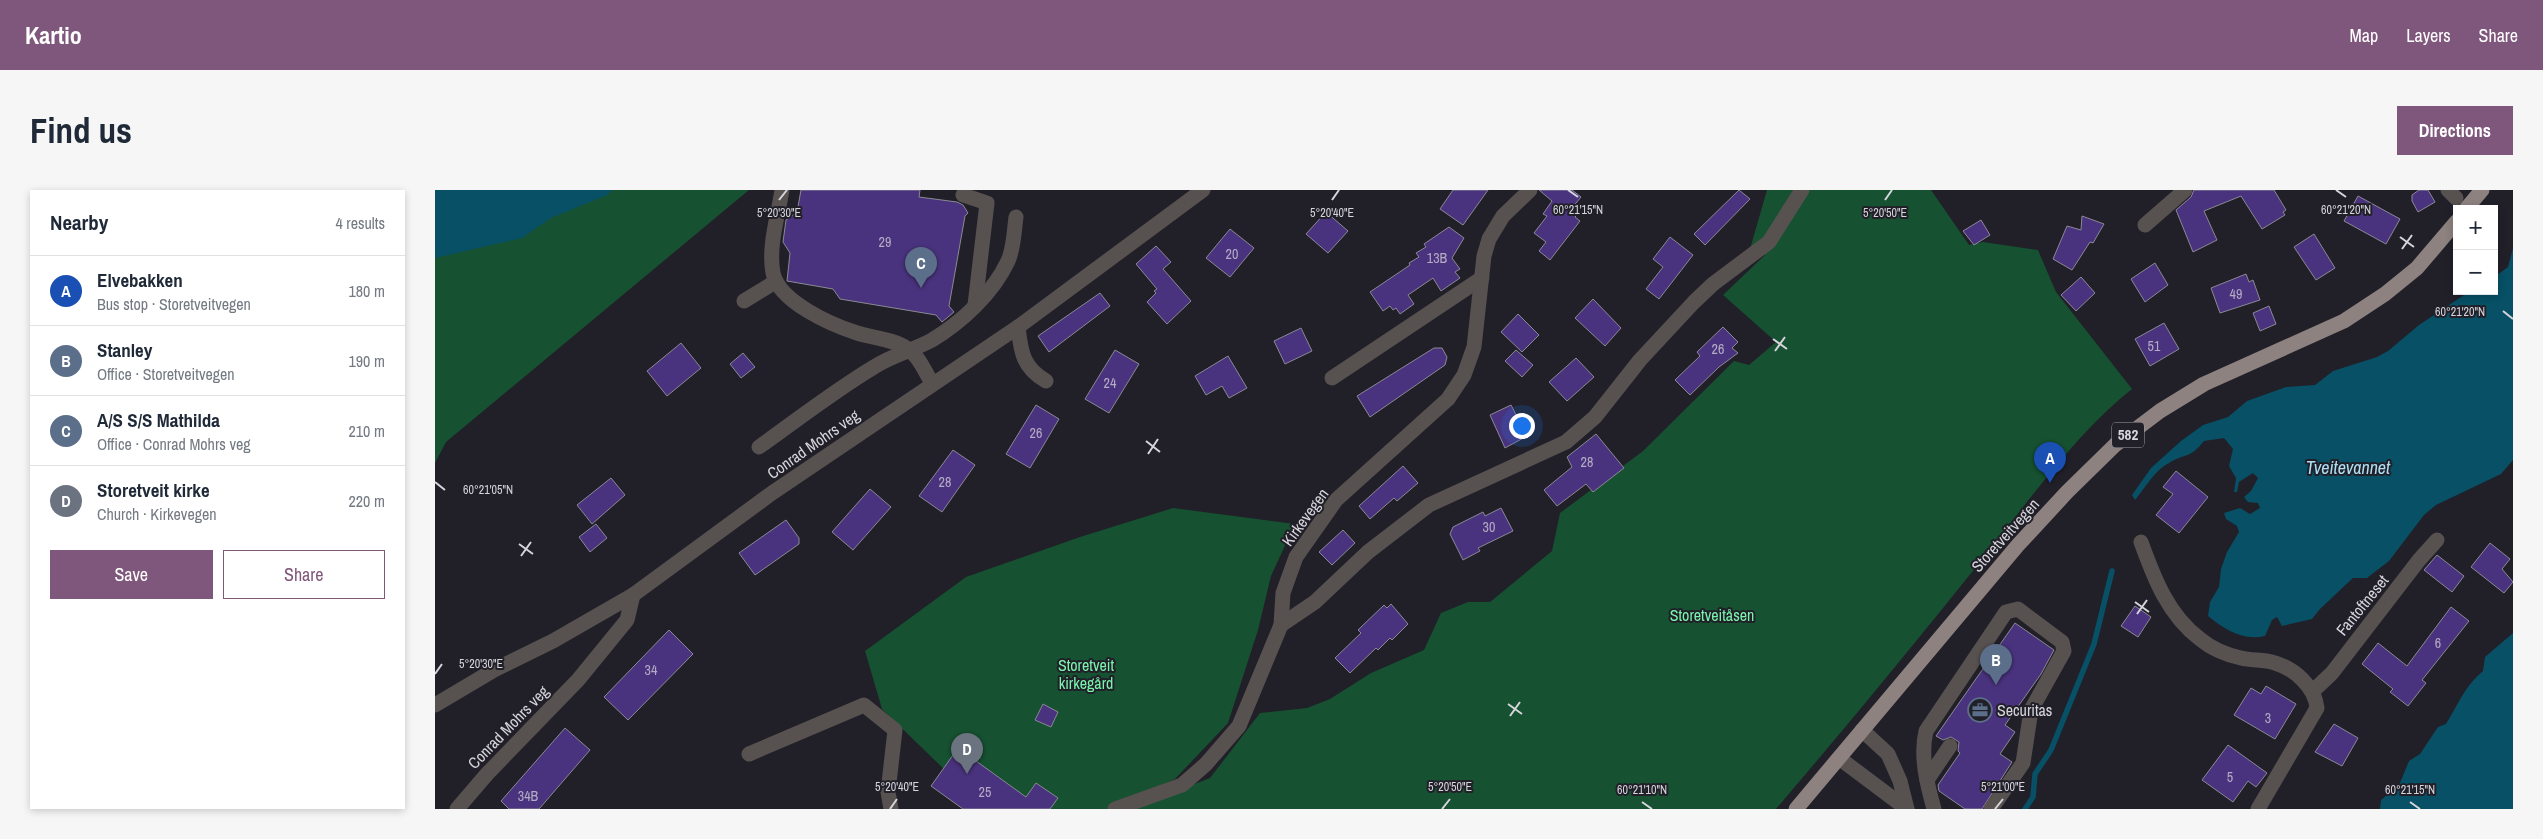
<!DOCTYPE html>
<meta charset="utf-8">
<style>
body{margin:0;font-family:"Archivo Narrow",sans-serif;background:#f6f6f7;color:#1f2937}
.controls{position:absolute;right:15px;top:15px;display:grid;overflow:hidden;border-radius:0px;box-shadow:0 2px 8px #0003}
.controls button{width:45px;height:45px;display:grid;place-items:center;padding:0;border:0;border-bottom:1px solid #e0e1e3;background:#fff;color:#1f2937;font:25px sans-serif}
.you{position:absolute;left:1086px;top:235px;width:18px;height:18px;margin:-12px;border:4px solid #fff;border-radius:50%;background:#1a73e8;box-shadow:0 0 0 8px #1a73e833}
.badge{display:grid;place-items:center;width:32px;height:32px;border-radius:50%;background:#80577c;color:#fff;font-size:16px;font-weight:700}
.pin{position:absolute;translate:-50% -41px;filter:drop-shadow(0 1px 2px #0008)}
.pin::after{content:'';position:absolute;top:26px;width:18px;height:15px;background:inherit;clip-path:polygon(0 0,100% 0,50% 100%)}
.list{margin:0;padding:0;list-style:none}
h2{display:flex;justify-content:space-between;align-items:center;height:65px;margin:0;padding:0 20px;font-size:21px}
h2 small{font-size:16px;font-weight:400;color:#747a83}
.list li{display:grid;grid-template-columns:32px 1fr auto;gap:15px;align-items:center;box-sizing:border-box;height:70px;padding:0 20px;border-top:1px solid #e0e1e3}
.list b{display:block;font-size:19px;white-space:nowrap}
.list p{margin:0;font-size:16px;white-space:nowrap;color:#747a83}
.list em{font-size:16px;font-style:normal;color:#747a83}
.actions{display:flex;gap:10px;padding:15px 20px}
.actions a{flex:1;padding:11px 0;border:1px solid #80577c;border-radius:0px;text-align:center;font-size:18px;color:#80577c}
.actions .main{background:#80577c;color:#fff}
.map{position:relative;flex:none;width:2078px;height:619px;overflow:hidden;border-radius:0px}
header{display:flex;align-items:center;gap:30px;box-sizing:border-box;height:70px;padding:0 25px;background:#80577c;color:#fff}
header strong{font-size:24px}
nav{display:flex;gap:28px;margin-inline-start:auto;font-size:18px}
.intro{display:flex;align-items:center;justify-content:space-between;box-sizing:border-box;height:120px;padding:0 30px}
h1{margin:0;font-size:35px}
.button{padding:12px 22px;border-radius:0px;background:#80577c;color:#fff;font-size:18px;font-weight:700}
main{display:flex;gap:30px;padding:0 30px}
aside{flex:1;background:#fff;border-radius:0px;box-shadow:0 2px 8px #0003}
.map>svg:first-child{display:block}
.green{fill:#165131}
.water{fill:#075065}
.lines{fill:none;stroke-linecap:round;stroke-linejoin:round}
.stream{stroke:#075065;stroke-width:5.5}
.building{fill:#4a337e;stroke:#8b8994}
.minor{stroke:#575150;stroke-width:15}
.major{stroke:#8d827f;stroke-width:15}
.ticks{fill:none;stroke:#d6d5dc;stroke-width:2}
.labels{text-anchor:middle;stroke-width:4;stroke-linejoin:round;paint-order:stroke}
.number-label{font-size:14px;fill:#b3acc4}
.shield{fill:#211f28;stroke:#a09ea6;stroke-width:1}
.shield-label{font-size:15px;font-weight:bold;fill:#d6d5dc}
.street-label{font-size:16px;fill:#d6d5dc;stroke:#211f28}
.park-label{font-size:16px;fill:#79f5ad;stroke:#211f28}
.poi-label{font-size:16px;fill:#d6d5dc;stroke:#211f28;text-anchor:start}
.water-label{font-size:18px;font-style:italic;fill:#ace0f5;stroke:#211f28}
.ticks-label{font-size:12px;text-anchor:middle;fill:#d6d5dc;stroke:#211f28;stroke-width:4;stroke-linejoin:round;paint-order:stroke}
</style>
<header>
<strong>Kartio</strong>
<nav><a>Map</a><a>Layers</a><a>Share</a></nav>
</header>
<div class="intro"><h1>Find us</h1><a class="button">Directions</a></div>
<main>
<aside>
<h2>Nearby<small>4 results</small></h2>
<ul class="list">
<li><span class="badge" style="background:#1a4fb4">A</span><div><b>Elvebakken</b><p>Bus stop · Storetveitvegen</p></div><em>180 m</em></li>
<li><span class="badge" style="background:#5c6f8a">B</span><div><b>Stanley</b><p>Office · Storetveitvegen</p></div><em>190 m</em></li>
<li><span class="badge" style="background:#5c6f8a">C</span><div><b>A/S S/S Mathilda</b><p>Office · Conrad Mohrs veg</p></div><em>210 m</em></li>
<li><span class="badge" style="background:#6b7280">D</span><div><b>Storetveit kirke</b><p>Church · Kirkevegen</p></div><em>220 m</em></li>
</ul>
<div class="actions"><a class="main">Save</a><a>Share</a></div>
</aside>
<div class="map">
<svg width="2078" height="619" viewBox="0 0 2078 619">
<rect width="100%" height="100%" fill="#211f28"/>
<!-- green -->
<g class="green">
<path d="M 0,0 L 314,0 L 11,252 L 0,273 Z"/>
<path d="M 1332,0 L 1496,0 L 1534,55 L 1548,52 L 1603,60 L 1621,102 L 1697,199 C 1642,242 1593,312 1549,367 C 1481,452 1412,536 1341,619 L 695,619 L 775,588 L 825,523 L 872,518 L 895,509 L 936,483 L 989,460 L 1006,423 L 1033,412 L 1055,412 L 1117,361 L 1125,323 L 1208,261 L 1299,171 L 1314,175 L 1341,152 L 1288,105 L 1330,65 L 1315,59 Z"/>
<path d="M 738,318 L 860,334 L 836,386 L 823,440 L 793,533 L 740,589 L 674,619 L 563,619 L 515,585 L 447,519 L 430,461 L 531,387 L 645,347 Z"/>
</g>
<!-- water -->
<g class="water">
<path d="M 0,0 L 177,0 L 172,5 L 116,28 L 87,48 L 0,68 Z"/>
<path d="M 2078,58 L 2078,270 L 2066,284 L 2001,315 L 1989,325 L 1954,371 L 1932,388 L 1918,388 L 1885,419 L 1877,429 L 1847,436 L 1842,427 L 1837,430 L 1830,446 C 1808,451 1790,440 1773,426 L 1775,412 L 1784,397 L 1786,379 L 1792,362 L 1804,342 L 1802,336 L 1791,329 L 1789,323 L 1805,318 L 1815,324 L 1825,318 L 1823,313 L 1813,312 L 1809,307 L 1816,301 L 1823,288 L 1818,283 L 1804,292 L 1802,302 L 1799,302 L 1801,288 L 1794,276 L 1798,259 L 1789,248 L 1769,251 C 1755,269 1750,263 1734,273 C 1719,281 1711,297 1700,310 L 1697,305 L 1716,278 L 1746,251 L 1768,235 L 1793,227 L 1812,211 L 1851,197 L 1880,195 L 1898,181 L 1942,167 L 1953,161 L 1984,135 L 2035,101 L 2059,101 L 2059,87 L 2073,77 Z"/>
<path d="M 2078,443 L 2078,619 L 1945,619 L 1946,610 L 1952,605 L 1960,605 L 1974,571 L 1985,564 L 2003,537 L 2011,534 C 2023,514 2030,496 2048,481 L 2050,467 Z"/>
</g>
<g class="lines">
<!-- stream -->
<path class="stream" d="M 1590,619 L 1598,607 L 1600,584 L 1616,560 L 1659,454 L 1677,381"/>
</g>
<!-- building -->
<g class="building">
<path d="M 366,0 L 485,0 L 484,7 L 522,12 L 528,15 L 533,23 L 530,26 L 514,116 L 519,122 L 507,132 L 501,125 L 405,109 L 398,99 L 352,91 L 355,63 L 348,52 L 351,30 L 362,22 Z"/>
<path d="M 1018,0 L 1053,0 L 1028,35 L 1005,19 Z"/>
<path d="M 1104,0 L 1137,0 L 1146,7 L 1136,19 L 1143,24 L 1140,27 L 1145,31 L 1115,70 L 1104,61 L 1111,52 L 1099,43 L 1112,26 L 1108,24 L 1117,11 Z"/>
<path d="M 1304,0 L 1315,9 L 1270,55 L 1259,44 Z"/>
<path d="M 1759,0 L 1839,0 L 1851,20 L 1848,22 L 1850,25 L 1827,39 L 1806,6 L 1769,21 L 1782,50 L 1758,62 L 1741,20 L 1756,7 Z"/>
<path d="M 1984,0 L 1993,0 L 2000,12 L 1983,22 L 1977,11 L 1977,5 Z"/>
<path d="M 1923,6 L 1965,29 L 1951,54 L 1909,31 Z"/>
<path d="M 891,22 L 913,41 L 893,63 L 871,44 Z"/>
<path d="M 1647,26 L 1669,34 L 1658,53 L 1655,52 L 1637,80 L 1618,69 L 1632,36 L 1646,40 Z"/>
<path d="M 1546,30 L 1555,45 L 1539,55 L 1528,41 Z"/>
<path d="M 1014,37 L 1029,48 L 1017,68 L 1025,79 L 1020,82 L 1025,88 L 1006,101 L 998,88 L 973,105 L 979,114 L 965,124 L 961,118 L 958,120 L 955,116 L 948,121 L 935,102 L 975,75 L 974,73 L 984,67 L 981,63 L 991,57 L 989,54 Z"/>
<path d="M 795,39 L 819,58 L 795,87 L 771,68 Z"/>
<path d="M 1879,44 L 1900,78 L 1881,90 L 1859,57 Z"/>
<path d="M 1235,47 L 1258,65 L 1224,109 L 1211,99 L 1228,77 L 1218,69 Z"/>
<path d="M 721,56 L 736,72 L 728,79 L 756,111 L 732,134 L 712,112 L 721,103 L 719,101 L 722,99 L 701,74 Z"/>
<path d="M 1720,73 L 1733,95 L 1710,112 L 1696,89 Z"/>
<path d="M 1811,84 L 1814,92 L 1818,90 L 1825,110 L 1785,123 L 1776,98 Z"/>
<path d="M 1646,87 L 1660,103 L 1641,121 L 1626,105 Z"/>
<path d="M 665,103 L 675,116 L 614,162 L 603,146 Z"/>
<path d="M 1158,109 L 1186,138 L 1170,156 L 1140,128 Z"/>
<path d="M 1834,116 L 1841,134 L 1825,141 L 1818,123 Z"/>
<path d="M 1083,124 L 1104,145 L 1087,162 L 1066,142 Z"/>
<path d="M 1729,133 L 1744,159 L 1715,176 L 1700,149 Z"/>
<path d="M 1288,137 L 1303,152 L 1297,158 L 1303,163 L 1284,177 L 1255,205 L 1240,190 L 1265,166 L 1262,162 Z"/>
<path d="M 866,138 L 877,161 L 850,174 L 839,151 Z"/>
<path d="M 246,153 L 266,178 L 232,206 L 212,181 Z"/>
<path d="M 999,158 L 1007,158 L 1012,167 L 1010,175 L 935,227 L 922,206 Z"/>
<path d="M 680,160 L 704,174 L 674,223 L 650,209 Z"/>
<path d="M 1081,160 L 1098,175 L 1087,187 L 1070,171 Z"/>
<path d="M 308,163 L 320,177 L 306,188 L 295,174 Z"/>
<path d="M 793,166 L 812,198 L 794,208 L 787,196 L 771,205 L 760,186 Z"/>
<path d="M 1141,168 L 1159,187 L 1132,211 L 1114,192 Z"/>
<path d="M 601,215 L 624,229 L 595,278 L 571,264 Z"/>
<path d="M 1076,215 L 1092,246 L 1070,258 L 1055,225 Z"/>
<path d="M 1161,244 L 1189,278 L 1158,302 L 1151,294 L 1122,316 L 1109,300 L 1137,277 L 1132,267 Z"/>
<path d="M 518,260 L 540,275 L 507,322 L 484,306 Z"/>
<path d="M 968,276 L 983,293 L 962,311 L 959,308 L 935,329 L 924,316 Z"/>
<path d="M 1741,281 L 1773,307 L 1744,343 L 1721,325 L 1738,304 L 1728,297 Z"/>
<path d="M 176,288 L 190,305 L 157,334 L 142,315 Z"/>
<path d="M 435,299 L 456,317 L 418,360 L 397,342 Z"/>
<path d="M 1066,318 L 1078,341 L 1043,358 L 1045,361 L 1028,370 L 1015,344 L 1018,337 L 1048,322 L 1050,326 Z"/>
<path d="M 351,330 L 364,348 L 364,354 L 320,385 L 304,363 Z"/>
<path d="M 161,334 L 172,348 L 155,362 L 144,347 Z"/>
<path d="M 908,340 L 920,353 L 897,375 L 884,362 Z"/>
<path d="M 2055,353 L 2075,369 L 2067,379 L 2078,392 L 2069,403 L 2036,377 Z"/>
<path d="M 2002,365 L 2029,386 L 2017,402 L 1989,380 Z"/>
<path d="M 956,414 L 973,434 L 957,450 L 955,448 L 943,460 L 941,458 L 915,483 L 900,468 L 926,443 L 923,440 L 949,415 L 952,418 Z"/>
<path d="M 1700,416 L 1716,427 L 1703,447 L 1686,436 Z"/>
<path d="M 2016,417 L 2034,431 L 1987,490 L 1991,493 L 1973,516 L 1955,502 L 1958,499 L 1927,474 L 1943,453 L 1972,476 Z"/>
<path d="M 1580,433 L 1619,460 L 1606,484 L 1570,535 L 1580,542 L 1565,564 L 1577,572 L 1547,619 L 1530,619 L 1504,601 L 1503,595 L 1525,563 L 1523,561 L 1524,552 L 1516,547 L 1508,550 L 1501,546 Z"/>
<path d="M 234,440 L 258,464 L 193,530 L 169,507 Z"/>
<path d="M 1831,496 L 1861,514 L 1840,549 L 1799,525 L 1816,498 L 1826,504 Z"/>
<path d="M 608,514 L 623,522 L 616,537 L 600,530 Z"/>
<path d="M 1899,534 L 1923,548 L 1907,576 L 1880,562 Z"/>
<path d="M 130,538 L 155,560 L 104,619 L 74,619 L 66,611 Z"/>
<path d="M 1793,555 L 1832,583 L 1821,597 L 1813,591 L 1798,612 L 1767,590 Z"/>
<path d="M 523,558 L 591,607 L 601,593 L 623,608 L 615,619 L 528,619 L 496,596 Z"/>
</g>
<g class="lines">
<!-- minor -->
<g class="minor">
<path d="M 347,0 C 343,26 333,57 338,83 C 344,112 397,135 422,143 C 438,148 459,149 473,159 C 484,166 490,182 497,193"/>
<path d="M 2013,0 L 2021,8"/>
<path d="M 528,5 L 552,13 L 540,115"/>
<path d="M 1710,35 L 1750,0"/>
<path d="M 309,111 L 340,92"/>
<path d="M 583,137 C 586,161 587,177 611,191"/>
<path d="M 897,188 L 1047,88"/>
<path d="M 324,257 C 362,230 399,201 439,177 C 457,165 479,160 497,150 C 527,132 558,103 573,71 C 579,58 579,41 581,27"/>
<path d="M 1706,352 C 1719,388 1733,425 1765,449 C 1777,459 1792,465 1806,468 C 1817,471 1829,469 1840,473 C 1860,479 1880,497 1882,518 L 1823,619"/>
<path d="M 846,435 L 880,412 L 933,362 L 994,315 L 1131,252 L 1160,227 L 1205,170 L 1259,112 L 1278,94 L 1334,52 L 1367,0"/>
<path d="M 1878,501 L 1897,483 L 1984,370 L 2002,350"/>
<path d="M 0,515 L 59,480 L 118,451 L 198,405 L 337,303 L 583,137 L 768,0"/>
<path d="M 1427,540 L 1453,564 L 1465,591 L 1472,619"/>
<path d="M 314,564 L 429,515 L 460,540 L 453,602 L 456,619"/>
<path d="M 1404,568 L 1472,619"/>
<path d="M 1492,590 L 1515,556"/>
<path d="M 22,619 L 52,584 L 143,490 L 192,430 L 198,405"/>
<path d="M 680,619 L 747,595 L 771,574 L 804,536 L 846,435 L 848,403 L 861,367 L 901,310 L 1013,209 L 1029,185 L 1039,157 L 1049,66 L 1054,49 L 1068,26 L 1095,0"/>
<path d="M 1499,619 C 1492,594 1485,566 1491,541 L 1571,422 L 1583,419 L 1627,452 L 1629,461 L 1596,520 L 1588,573 L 1556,619"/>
</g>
<!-- major -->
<g class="major">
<path d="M 2031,19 L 2047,0"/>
<path d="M 1361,619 L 1583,355 L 1632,302 L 1680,255 L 1725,221 L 1769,194 L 1909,131 L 1950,104 L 1982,78 L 2022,31"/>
</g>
</g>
<!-- ticks -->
<path class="ticks" d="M 1133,0 L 1143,7M 1901,0 L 1911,7M 344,10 L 352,0M 897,10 L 904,0M 1450,10 L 1457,0M 1965,47 L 1979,57M 1967,59 L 1977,45M 2068,121 L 2078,129M 1338,149 L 1352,159M 1340,161 L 1350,147M 711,251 L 725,262M 713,264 L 723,249M 0,292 L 10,300M 84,354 L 98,364M 86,366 L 96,352M 1700,412 L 1714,422M 1702,424 L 1712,410M 0,484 L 7,474M 1073,514 L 1087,524M 1075,526 L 1085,512M 1207,612 L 1217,619M 1975,612 L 1985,619M 455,619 L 462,609M 1007,619 L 1015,609M 1560,619 L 1568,609"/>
<!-- icons -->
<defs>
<g id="office-ring" transform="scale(1.25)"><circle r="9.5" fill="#211f28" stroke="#5c6f8a" stroke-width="1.5"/><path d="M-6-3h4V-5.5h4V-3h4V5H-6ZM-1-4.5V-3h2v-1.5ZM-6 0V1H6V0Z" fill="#5c6f8a"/></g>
</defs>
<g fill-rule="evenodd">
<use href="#office-ring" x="1545" y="520"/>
</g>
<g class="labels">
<!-- number labels -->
<g class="number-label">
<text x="450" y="57">29</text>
<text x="797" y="69">20</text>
<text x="1002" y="73">13B</text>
<text x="1801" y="109">49</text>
<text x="1719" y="161">51</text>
<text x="1283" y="164">26</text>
<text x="675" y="198">24</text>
<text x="601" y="248">26</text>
<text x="1152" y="277">28</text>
<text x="510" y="297">28</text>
<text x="1054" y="342">30</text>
<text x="2003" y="458">6</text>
<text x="216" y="485">34</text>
<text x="1833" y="533">3</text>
<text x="1795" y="592">5</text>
<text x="550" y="607">25</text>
<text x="93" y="611">34B</text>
</g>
<!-- shield labels -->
<rect class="shield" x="1677" y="232.5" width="32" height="25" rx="4"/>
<g class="shield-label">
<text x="1693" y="250">582</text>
</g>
<!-- street labels -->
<g class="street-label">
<text transform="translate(378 254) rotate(-35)" y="6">Conrad Mohrs veg</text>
<text transform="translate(870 327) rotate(-54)" y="6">Kirkevegen</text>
<text transform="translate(1570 345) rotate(-48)" y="6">Storetveitvegen</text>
<text transform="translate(1927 415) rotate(-51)" y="6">Fantoftneset</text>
<text transform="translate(73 537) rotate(-46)" y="6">Conrad Mohrs veg</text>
</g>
<!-- park labels -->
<g class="park-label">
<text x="1277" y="431">Storetveitåsen</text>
<text x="651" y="481">Storetveit<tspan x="651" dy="18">kirkegård</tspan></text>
</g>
<!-- poi labels -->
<g class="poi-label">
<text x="1562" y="526">Securitas</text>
</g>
<!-- water labels -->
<g class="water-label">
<text x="1913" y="284">Tveitevannet</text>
</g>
</g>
<g class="ticks-label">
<text x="1911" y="24">60°21'20"N</text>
<text x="1143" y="24">60°21'15"N</text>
<text x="344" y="27">5°20'30"E</text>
<text x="897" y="27">5°20'40"E</text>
<text x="1450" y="27">5°20'50"E</text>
<text x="2025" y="126">60°21'20"N</text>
<text x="53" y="304">60°21'05"N</text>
<text x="46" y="478">5°20'30"E</text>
<text x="462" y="601">5°20'40"E</text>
<text x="1015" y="601">5°20'50"E</text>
<text x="1568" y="601">5°21'00"E</text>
<text x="1207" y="604">60°21'10"N</text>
<text x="1975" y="604">60°21'15"N</text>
</g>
</svg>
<div class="controls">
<button>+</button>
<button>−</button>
</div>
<div class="you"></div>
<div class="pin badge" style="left:1615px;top:293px;background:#1a4fb4">A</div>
<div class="pin badge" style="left:1561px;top:495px;background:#5c6f8a">B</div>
<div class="pin badge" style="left:486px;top:98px;background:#5c6f8a">C</div>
<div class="pin badge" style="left:532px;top:584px;background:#6b7280">D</div>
</div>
</main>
